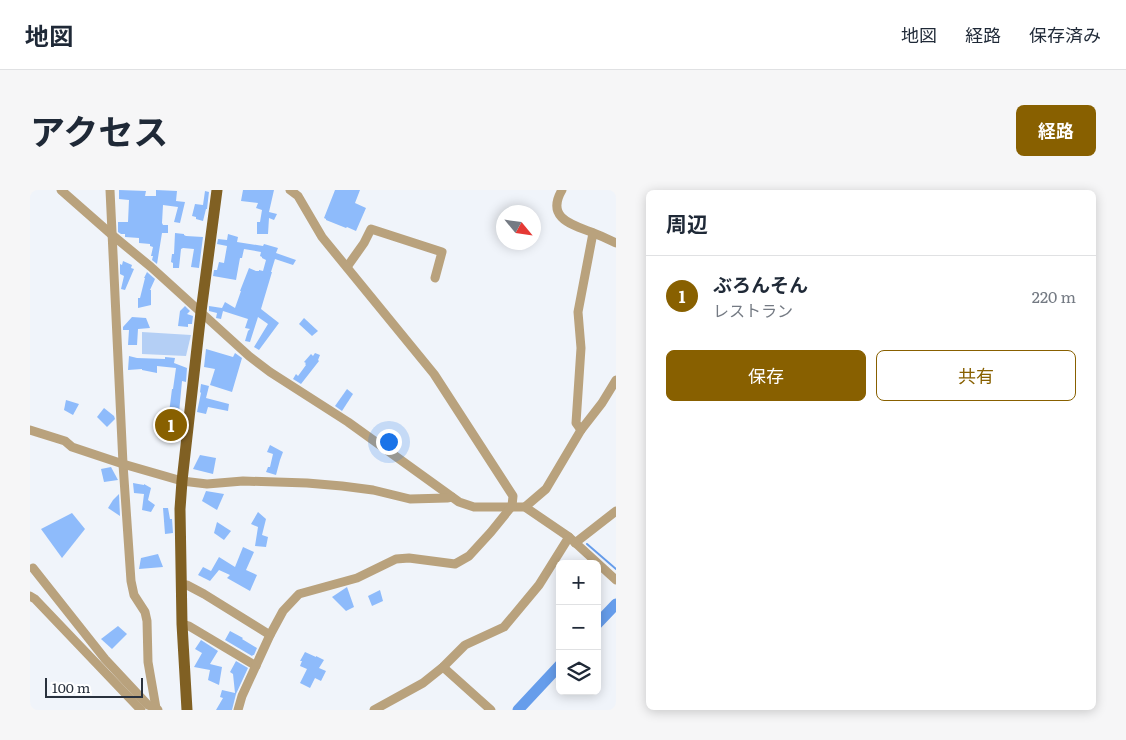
<!DOCTYPE html>
<html lang="ja">
<meta charset="utf-8">
<style>
body{margin:0;font-family:Literata,"Noto Sans JP",serif;background:#f6f6f7;color:#1f2937}
.controls{position:absolute;right:15px;bottom:15px;display:grid;overflow:hidden;border-radius:8px;box-shadow:0 2px 12px #0003}
.controls button{width:45px;height:45px;display:grid;place-items:center;padding:0;border:0;border-bottom:1px solid #e0e1e3;background:#fff;color:#1f2937;font:25px sans-serif}
.compass{position:absolute;left:466px;top:15px;width:45px;height:45px;border-radius:50%;background:#fff;box-shadow:0 2px 12px #0003;rotate:119deg}
.scale{position:absolute;left:15px;bottom:12px;width:98px;box-sizing:border-box;padding-left:5px;border:2px solid #29313d;border-top:0;font-size:14px;line-height:18px;white-space:nowrap;color:#29313d;-webkit-text-stroke:4px #fff;paint-order:stroke}
.you{position:absolute;left:358px;top:251px;width:18px;height:18px;margin:-12px;border:4px solid #fff;border-radius:50%;background:#1a73e8;box-shadow:0 0 0 8px #1a73e833}
.badge{display:grid;place-items:center;width:32px;height:32px;border-radius:50%;background:#886000;color:#fff;font-size:16px;font-weight:700}
.pin{position:absolute;translate:-50% -50%;border:2px solid #fff;box-shadow:0 1px 5px #0006}
.list{margin:0;padding:0;list-style:none}
h2{display:flex;justify-content:space-between;align-items:center;height:65px;margin:0;padding:0 20px;font-size:21px}
h2 small{font-size:16px;font-weight:400;color:#747a83}
.list li{display:grid;grid-template-columns:32px 1fr auto;gap:15px;align-items:center;box-sizing:border-box;height:80px;padding:0 20px;border-top:1px solid #e0e1e3}
.list b{display:block;font-size:19px;white-space:nowrap}
.list p{margin:0;font-size:16px;white-space:nowrap;color:#747a83}
.list em{font-size:16px;font-style:normal;color:#747a83}
.actions{display:flex;gap:10px;padding:15px 20px}
.actions a{flex:1;padding:11px 0;border:1px solid #886000;border-radius:8px;text-align:center;font-size:18px;color:#886000}
.actions .main{background:#886000;color:#fff}
.icon{flex:none;width:28px;height:28px;fill:none;stroke:currentColor;stroke-width:2;stroke-linecap:round;stroke-linejoin:round}
.map{position:relative;flex:none;width:586px;height:520px;overflow:hidden;border-radius:8px}
header{display:flex;align-items:center;gap:30px;box-sizing:border-box;height:70px;padding:0 25px;background:#fff;border-bottom:1px solid #e0e1e3}
header strong{font-size:24px}
nav{display:flex;gap:28px;margin-inline-start:auto;font-size:18px}
.intro{display:flex;align-items:center;justify-content:space-between;box-sizing:border-box;height:120px;padding:0 30px}
h1{margin:0;font-size:35px}
.button{padding:12px 22px;border-radius:8px;background:#886000;color:#fff;font-size:18px;font-weight:700}
main{display:flex;gap:30px;padding:0 30px}
aside{flex:1;background:#fff;border-radius:8px;box-shadow:0 2px 12px #0003}
.map>svg:first-child{display:block}
.green{fill:#b4cff5}
.lines{fill:none;stroke-linecap:round;stroke-linejoin:round}
.stream{stroke:#669deb;stroke-width:2}
.river{stroke:#669deb;stroke-width:11}
.building{fill:#8ebbfb}
.minor{stroke:#b9a27d;stroke-width:9}
.major{stroke:#806023;stroke-width:11}
</style>
<header>
<strong>地図</strong>
<nav><a>地図</a><a>経路</a><a>保存済み</a></nav>
</header>
<div class="intro"><h1>アクセス</h1><a class="button">経路</a></div>
<main>
<div class="map">
<svg width="586" height="520" viewBox="0 0 586 520">
<rect width="100%" height="100%" fill="#f0f4fa"/>
<!-- green -->
<path class="green" d="M 112,142 L 161,145 L 156,166 L 112,164 Z"/>
<g class="lines">
<!-- stream -->
<path class="stream" d="M 557,354 L 586,379"/>
<!-- river -->
<g class="river">
<path d="M 567,434 L 586,414"/>
<path d="M 488,520 L 530,475"/>
</g>
</g>
<!-- building -->
<g class="building">
<path d="M 89,0 L 116,1 L 115,6 L 126,6 L 126,0 L 147,1 L 146,11 L 155,12 L 150,33 L 144,32 L 148,17 L 133,15 L 132,33 L 133,35 L 138,35 L 138,43 L 132,43 L 127,74 L 122,70 L 123,66 L 121,66 L 123,57 L 120,56 L 120,54 L 109,53 L 109,48 L 95,47 L 95,44 L 91,44 L 88,42 L 88,32 L 98,32 L 99,10 L 89,9 Z"/>
<path d="M 213,0 L 244,0 L 239,22 L 247,24 L 244,30 L 239,28 L 238,44 L 227,44 L 227,32 L 230,32 L 232,20 L 226,18 L 228,13 L 211,11 Z"/>
<path d="M 305,0 L 330,0 L 325,13 L 336,18 L 326,41 L 317,37 L 316,38 L 296,30 L 296,29 L 294,28 Z"/>
<path d="M 175,1 L 179,2 L 177,19 L 176,19 L 173,31 L 166,29 L 166,27 L 162,26 L 165,14 L 173,15 Z"/>
<path d="M 145,43 L 154,44 L 154,45 L 156,46 L 173,47 L 169,78 L 161,77 L 164,59 L 153,58 L 151,59 L 149,78 L 143,78 L 143,73 L 141,72 L 142,64 L 144,64 Z"/>
<path d="M 198,44 L 208,47 L 207,52 L 233,56 L 234,54 L 248,58 L 246,63 L 266,70 L 263,75 L 245,69 L 241,82 L 242,82 L 231,119 L 249,133 L 229,160 L 224,157 L 238,134 L 228,127 L 220,152 L 215,151 L 218,141 L 220,139 L 215,138 L 218,129 L 193,121 L 191,129 L 186,128 L 187,123 L 179,121 L 179,116 L 192,118 L 195,112 L 205,118 L 211,101 L 210,101 L 219,78 L 226,81 L 229,81 L 229,80 L 233,81 L 236,70 L 232,68 L 232,67 L 230,66 L 231,62 L 214,59 L 212,68 L 210,68 L 206,90 L 183,86 L 184,80 L 187,80 L 189,72 L 194,73 L 197,56 L 187,54 L 188,49 L 197,50 Z"/>
<path d="M 93,71 L 102,75 L 101,78 L 104,79 L 95,100 L 91,99 L 94,86 L 90,84 L 90,74 L 92,75 Z"/>
<path d="M 117,82 L 125,89 L 120,100 L 121,100 L 121,115 L 108,118 L 108,108 L 110,108 L 115,88 L 114,88 Z"/>
<path d="M 155,116 L 160,121 L 157,124 L 163,126 L 162,134 L 158,134 L 158,137 L 148,136 L 150,121 Z"/>
<path d="M 102,127 L 116,128 L 120,138 L 108,139 L 107,155 L 98,155 L 99,140 L 93,140 L 93,137 Z"/>
<path d="M 274,128 L 288,141 L 282,146 L 269,134 Z"/>
<path d="M 176,159 L 203,167 L 205,163 L 212,168 L 202,202 L 180,195 L 185,179 L 174,177 Z"/>
<path d="M 285,163 L 290,165 L 288,170 L 289,171 L 271,194 L 263,189 L 266,184 L 268,186 L 276,175 L 275,174 L 276,173 L 274,172 L 281,164 L 283,166 Z"/>
<path d="M 99,166 L 107,168 L 135,169 L 135,167 L 145,168 L 144,173 L 157,178 L 156,192 L 152,191 L 149,223 L 150,223 L 147,247 L 132,249 L 136,223 L 139,223 L 142,199 L 143,199 L 146,178 L 127,176 L 127,183 L 112,180 L 112,179 L 98,180 Z"/>
<path d="M 171,194 L 179,196 L 176,208 L 199,214 L 198,221 L 178,217 L 176,224 L 167,222 L 171,203 L 170,202 Z"/>
<path d="M 317,199 L 323,204 L 312,221 L 305,216 Z"/>
<path d="M 36,210 L 49,214 L 43,225 L 34,220 Z"/>
<path d="M 74,218 L 84,226 L 85,229 L 77,237 L 67,227 Z"/>
<path d="M 240,255 L 253,262 L 250,270 L 246,285 L 236,282 L 238,277 L 240,277 L 243,264 L 237,262 Z"/>
<path d="M 170,265 L 186,268 L 183,284 L 163,279 Z"/>
<path d="M 81,277 L 88,290 L 74,292 L 71,279 Z"/>
<path d="M 103,293 L 114,295 L 114,294 L 121,298 L 118,310 L 125,315 L 121,322 L 112,320 L 114,304 L 104,303 Z"/>
<path d="M 176,301 L 194,304 L 187,320 L 172,311 Z"/>
<path d="M 89,304 L 90,326 L 78,318 L 83,310 Z"/>
<path d="M 133,318 L 138,318 L 140,329 L 142,329 L 143,343 L 135,344 Z"/>
<path d="M 228,322 L 236,329 L 232,345 L 238,347 L 236,357 L 225,356 L 228,337 L 221,334 Z"/>
<path d="M 42,323 L 55,339 L 32,368 L 11,339 Z"/>
<path d="M 187,332 L 201,341 L 194,350 L 184,343 Z"/>
<path d="M 213,357 L 224,362 L 216,380 L 227,385 L 220,401 L 197,388 L 200,385 L 189,380 L 180,391 L 168,385 L 173,377 L 181,381 L 189,367 L 205,377 L 211,362 L 212,363 L 211,362 Z"/>
<path d="M 128,364 L 133,377 L 109,379 L 111,368 Z"/>
<path d="M 317,397 L 324,417 L 316,421 L 302,407 Z"/>
<path d="M 350,400 L 353,411 L 342,416 L 338,406 Z"/>
<path d="M 88,436 L 97,444 L 82,459 L 71,449 Z"/>
<path d="M 200,441 L 213,448 L 212,449 L 227,458 L 224,465 L 223,465 L 222,466 L 195,450 Z"/>
<path d="M 171,450 L 188,461 L 180,474 L 192,477 L 189,495 L 178,490 L 180,480 L 164,477 L 172,463 L 165,459 Z"/>
<path d="M 275,462 L 286,467 L 286,466 L 294,470 L 289,478 L 296,481 L 291,491 L 285,488 L 280,498 L 270,493 L 277,479 L 270,476 L 272,471 L 270,471 Z"/>
<path d="M 206,471 L 218,478 L 206,504 L 202,520 L 186,520 L 193,508 L 190,507 L 192,500 L 205,503 L 203,484 L 200,482 Z"/>
</g>
<g class="lines">
<!-- minor -->
<g class="minor">
<path d="M 31,0 L 81,44 L 121,77 L 219,166 L 240,182 L 318,232 L 429,312 L 444,317 L 495,317 L 539,347 L 586,390"/>
<path d="M 80,0 L 93,274 L 101,391 L 104,405 L 115,422 L 117,431 L 118,472 L 126,518 L 128,520"/>
<path d="M 532,0 C 516,27 540,34 561,42 C 569,45 578,49 586,53"/>
<path d="M 317,77 L 334,53 L 341,39 L 412,62 L 405,88"/>
<path d="M 0,240 L 35,251 L 42,257 L 93,274 L 152,291 L 177,294 L 213,291 L 277,293 L 312,296 L 343,300 L 380,309 L 417,308 L 422,307"/>
<path d="M 551,240 L 546,233 L 551,158 L 548,122 L 563,43"/>
<path d="M 495,317 L 516,299 L 551,240 L 572,213 L 586,190"/>
<path d="M 545,353 L 586,321"/>
<path d="M 3,378 L 75,469 L 118,515 L 126,518"/>
<path d="M 151,395 L 157,395 L 174,404 L 240,445"/>
<path d="M 0,406 L 5,409 L 111,520"/>
<path d="M 152,434 L 159,436 L 226,476"/>
<path d="M 413,477 L 461,520"/>
<path d="M 208,520 L 212,506 L 240,445 L 253,421 L 269,404 L 327,388 L 366,369 L 379,368 L 425,374 L 439,366 L 461,342 L 482,316 L 483,306 L 404,184 L 292,47 L 268,6 L 260,0"/>
<path d="M 344,520 L 393,493 L 413,477 L 435,455 L 474,437 L 509,395 L 539,347"/>
</g>
<!-- major -->
<path class="major" d="M 157,520 L 152,434 L 150,319 L 152,291 L 171,122 L 187,0"/>
</g>
</svg>
<div class="controls">
<button>+</button>
<button>−</button>
<button><svg class="icon" aria-label="layers" viewBox="0 0 24 24"><path d="M12 4l9 5-9 5-9-5zM3 14l9 5 9-5"/></svg></button>
</div>
<svg class="compass" viewBox="-18 -18 36 36"><path d="M0-13l5 13h-10z" fill="#e53935"/><path d="M0 13l5-13h-10z" fill="#747a83"/></svg>
<div class="scale">100 m</div>
<div class="you"></div>
<div class="pin badge" style="left:141px;top:235px">1</div>
</div>
<aside>
<h2>周辺<small></small></h2>
<ul class="list">
<li><span class="badge">1</span><div><b>ぶろんそん</b><p>レストラン</p></div><em>220 m</em></li>
</ul>
<div class="actions"><a class="main">保存</a><a>共有</a></div>
</aside>
</main>
